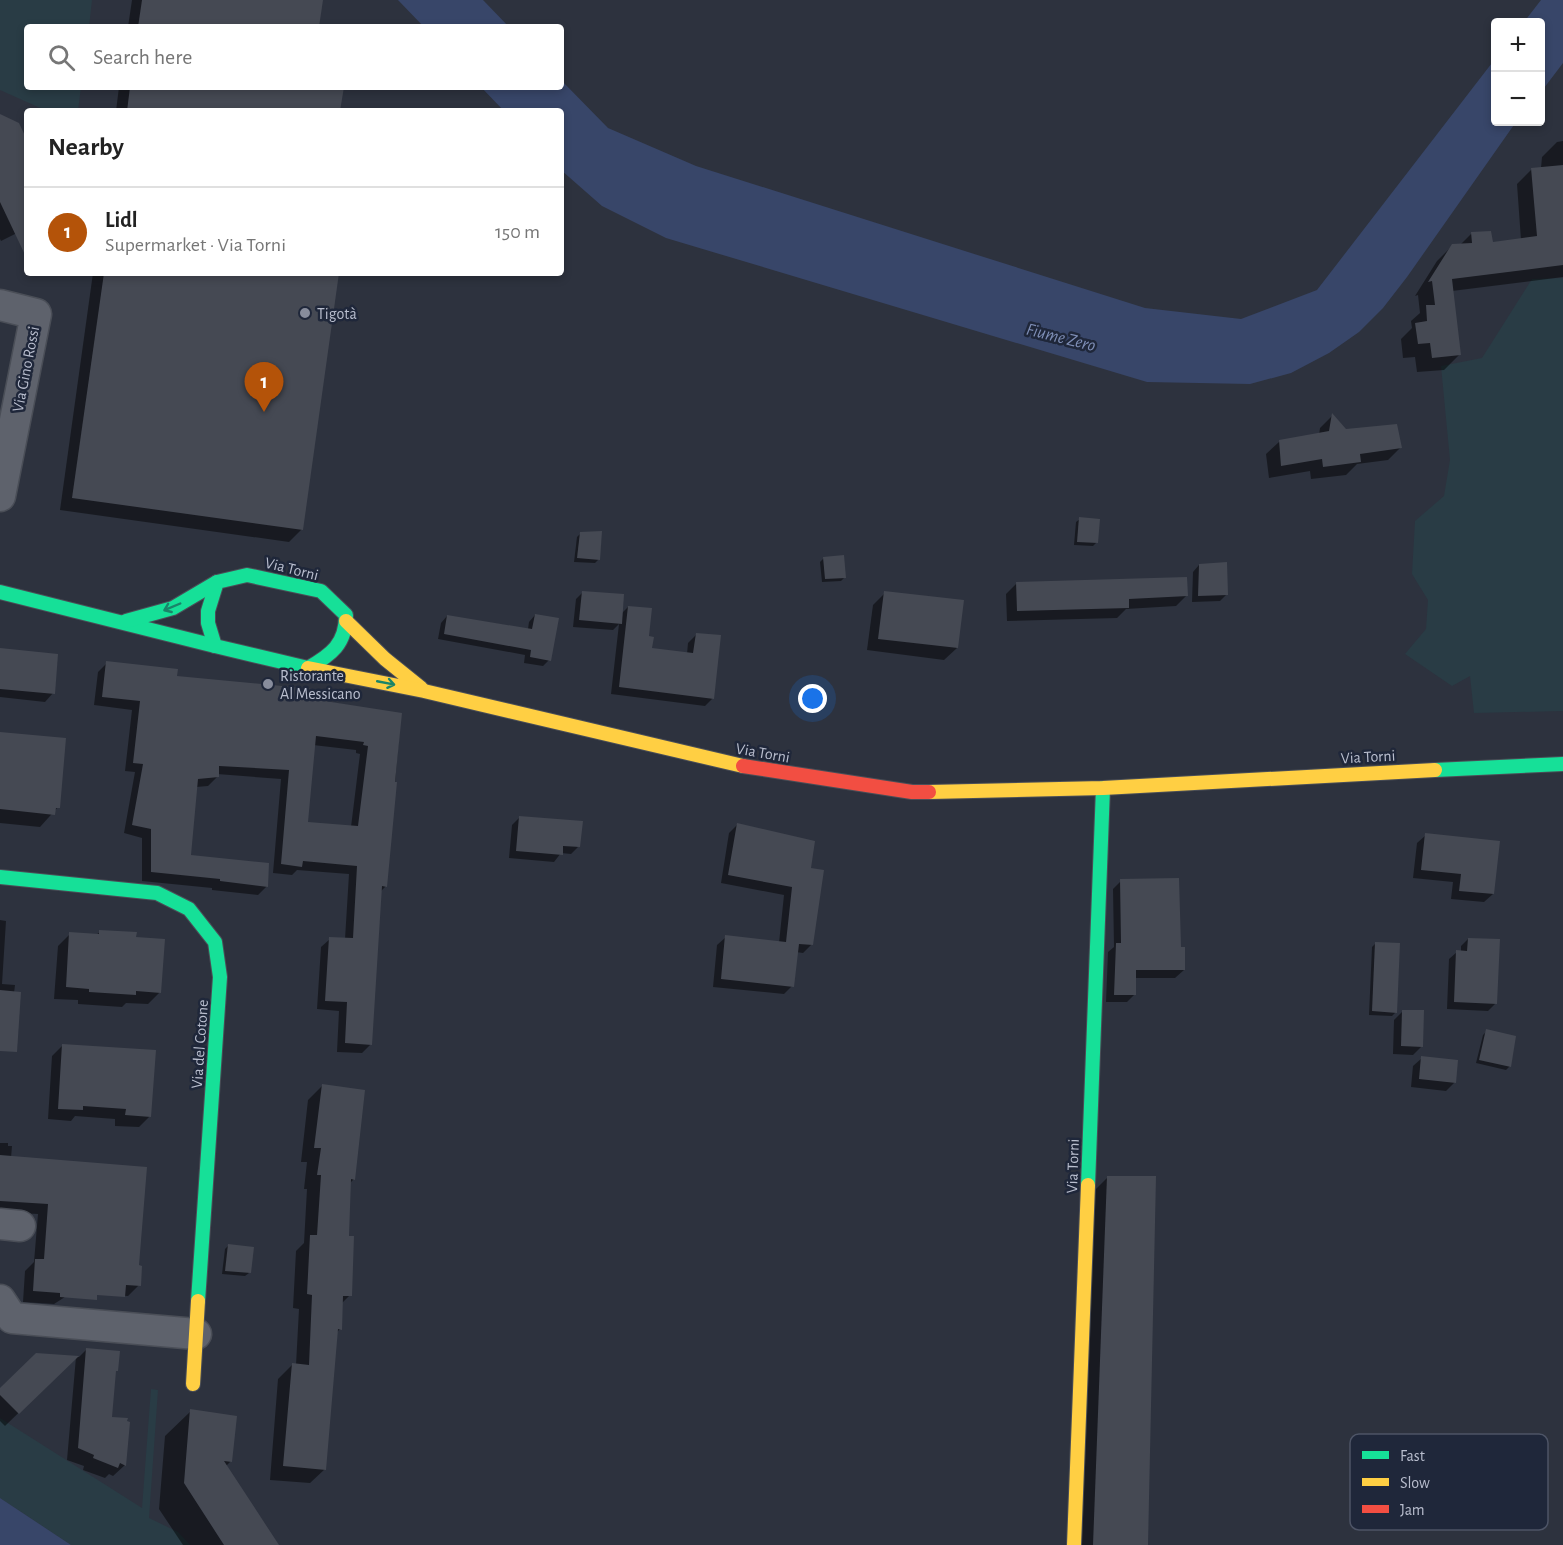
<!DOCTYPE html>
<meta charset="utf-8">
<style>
body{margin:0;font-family:"Alegreya Sans",sans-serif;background:#f6f6f6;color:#222}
.controls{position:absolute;right:18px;top:18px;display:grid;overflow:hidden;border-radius:6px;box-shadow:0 3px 9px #0003}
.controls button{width:54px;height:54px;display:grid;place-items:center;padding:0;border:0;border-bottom:2px solid #e0e0e0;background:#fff;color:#222;font:30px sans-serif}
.you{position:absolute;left:813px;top:699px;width:21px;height:21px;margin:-15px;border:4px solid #fff;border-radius:50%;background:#1a73e8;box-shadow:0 0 0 9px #1a73e833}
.badge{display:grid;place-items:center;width:39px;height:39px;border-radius:50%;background:#b45309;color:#fff;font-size:20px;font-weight:700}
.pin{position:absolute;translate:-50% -50px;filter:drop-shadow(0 2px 3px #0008)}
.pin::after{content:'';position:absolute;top:32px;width:21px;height:18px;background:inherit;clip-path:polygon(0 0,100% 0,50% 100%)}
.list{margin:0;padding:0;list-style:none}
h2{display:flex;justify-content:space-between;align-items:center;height:78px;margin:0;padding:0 24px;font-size:26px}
h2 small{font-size:20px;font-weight:400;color:#767676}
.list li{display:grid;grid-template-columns:39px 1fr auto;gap:18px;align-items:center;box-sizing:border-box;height:90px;padding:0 24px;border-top:2px solid #e0e0e0}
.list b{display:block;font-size:22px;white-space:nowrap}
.list p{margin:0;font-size:20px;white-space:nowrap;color:#767676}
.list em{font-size:20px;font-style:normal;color:#767676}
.icon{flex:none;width:33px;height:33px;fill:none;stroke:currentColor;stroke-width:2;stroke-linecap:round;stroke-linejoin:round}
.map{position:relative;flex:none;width:1563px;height:1545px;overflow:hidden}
.search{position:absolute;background:#fff;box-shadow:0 3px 9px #0003;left:24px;top:24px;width:540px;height:66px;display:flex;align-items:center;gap:15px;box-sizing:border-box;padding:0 21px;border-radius:6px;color:#767676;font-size:22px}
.panel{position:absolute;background:#fff;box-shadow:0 3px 9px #0003;left:24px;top:108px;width:540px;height:168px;border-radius:6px}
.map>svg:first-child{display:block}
.green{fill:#293c45}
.water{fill:#384669}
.shadow{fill:#0007;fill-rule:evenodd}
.building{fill:#454953;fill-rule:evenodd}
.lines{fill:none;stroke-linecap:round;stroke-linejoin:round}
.street-casing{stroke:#4a4e57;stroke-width:33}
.fast-casing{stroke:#4a4e57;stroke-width:16}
.slow-casing{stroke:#4a4e57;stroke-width:16}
.jam-casing{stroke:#4a4e57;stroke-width:16}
.street{stroke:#5e626c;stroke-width:30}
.fast{stroke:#16e098;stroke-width:14}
.slow{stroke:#ffcf43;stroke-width:14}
.jam{stroke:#f24e42;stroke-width:14}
.oneway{stroke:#1a8469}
.poi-dot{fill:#888d9c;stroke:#1f273a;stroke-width:2}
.labels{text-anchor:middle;stroke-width:5;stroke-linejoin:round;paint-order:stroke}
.poi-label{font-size:16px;fill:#b9bece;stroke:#1f273a;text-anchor:start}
.street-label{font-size:16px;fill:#b9bece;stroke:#1f273a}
.water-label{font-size:18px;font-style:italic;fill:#7e8eb6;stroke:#1f273a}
.key{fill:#1f273a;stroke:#4d5466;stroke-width:1.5}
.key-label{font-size:16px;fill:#b9bece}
</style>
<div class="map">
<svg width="1563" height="1545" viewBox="0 0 1563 1545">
<rect width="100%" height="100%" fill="#2d323e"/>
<!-- green -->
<g class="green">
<path d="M 0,0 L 92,0 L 89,27 L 27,27 L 27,87 L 81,87 L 78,111 L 47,111 L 0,90 Z"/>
<path d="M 1563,278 L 1563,711 L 1474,713 L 1470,676 L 1452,686 L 1405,654 L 1426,629 L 1428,600 L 1412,574 L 1415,521 L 1444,496 L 1450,460 L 1441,366 L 1482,358 L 1532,279 Z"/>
<path d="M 151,1389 L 158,1390 L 149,1518 L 178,1532 L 190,1545 L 71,1545 L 0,1498 L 0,1418 L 142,1508 Z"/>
</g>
<!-- water -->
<g class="water">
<path d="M 398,0 L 483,0 L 509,27 L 424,27 Z"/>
<path d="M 1541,0 L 1563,0 L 1563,63 L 1541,92 L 1540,22 L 1524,22 Z"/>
<path d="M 1495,59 L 1496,122 L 1516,122 L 1407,277 L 1383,308 L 1359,332 L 1329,353 L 1291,373 L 1250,384 L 1147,382 L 666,238 L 602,206 L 561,170 L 561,111 L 504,111 L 481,87 L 561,87 L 561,80 L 608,128 L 696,166 L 1145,308 L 1241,319 L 1317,290 Z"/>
<path d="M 0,1498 L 71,1545 L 0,1545 Z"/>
</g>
<!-- shadow -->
<g class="shadow">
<path d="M 132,0 L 310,0 L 318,27 L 128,27 Z"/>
<path d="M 119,87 L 342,87 L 339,111 L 116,111 Z"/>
<path d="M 0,116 L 24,138 L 27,137 L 27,228 L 1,241 L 0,239 Z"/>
<path d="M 1563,141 L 1563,277 L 1452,291 L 1459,355 L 1444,370 L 1417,372 L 1415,357 L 1403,358 L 1401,339 L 1412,328 L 1411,321 L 1420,313 L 1418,295 L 1415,296 L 1437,261 L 1453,245 L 1460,245 L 1471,234 L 1491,244 L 1521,240 L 1517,184 L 1532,169 L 1541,168 L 1542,157 L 1557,142 Z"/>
<path d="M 93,273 L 338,273 L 302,529 L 289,542 L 60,510 Z"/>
<path d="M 1332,416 L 1345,431 L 1400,448 L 1388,460 L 1357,464 L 1346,475 L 1311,479 L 1310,471 L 1269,478 L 1266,454 L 1279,442 L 1319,435 L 1320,428 Z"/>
<path d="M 1080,519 L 1097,542 L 1093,546 L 1074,545 L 1076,522 Z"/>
<path d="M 581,533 L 599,559 L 595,563 L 574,562 L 577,537 Z"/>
<path d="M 824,558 L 845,577 L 841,581 L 822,582 L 820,562 Z"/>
<path d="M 1199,565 L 1227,594 L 1220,601 L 1192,602 L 1193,572 Z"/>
<path d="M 1017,583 L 1187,595 L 1176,606 L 1126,609 L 1117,618 L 1007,621 L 1006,594 Z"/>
<path d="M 583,592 L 621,614 L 628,607 L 647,637 L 651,650 L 687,654 L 688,643 L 696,635 L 713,698 L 705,706 L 611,694 L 619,624 L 613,630 L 573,627 L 576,599 Z"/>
<path d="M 885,593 L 957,648 L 944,660 L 867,650 L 873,605 Z"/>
<path d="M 535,615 L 549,660 L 543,666 L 524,663 L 525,655 L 438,639 L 441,623 L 447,616 L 528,629 L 529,622 Z"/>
<path d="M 0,650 L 53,693 L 45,702 L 0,697 Z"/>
<path d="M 107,663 L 176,677 L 401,714 L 386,886 L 380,892 L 371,1044 L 362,1053 L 337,1052 L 339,1011 L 317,1009 L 321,947 L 330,939 L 345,939 L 349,874 L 297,870 L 292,875 L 273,873 L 281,779 L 217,774 L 217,777 L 208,786 L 196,787 L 189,857 L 267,886 L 258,895 L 212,890 L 212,888 L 142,881 L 142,838 L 124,833 L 135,772 L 125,771 L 132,710 L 94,705 L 98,672 ZM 313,745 L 356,750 L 356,753 L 360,754 L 351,827 L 306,823 Z"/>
<path d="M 0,733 L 58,807 L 40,827 L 0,823 Z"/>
<path d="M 520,817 L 578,847 L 571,854 L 561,853 L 554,862 L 509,858 L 512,825 Z"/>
<path d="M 738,824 L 809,869 L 812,944 L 803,953 L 796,952 L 792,986 L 784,994 L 713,987 L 717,945 L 726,937 L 779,943 L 784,895 L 721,883 L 729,833 Z"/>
<path d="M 1426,835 L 1493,894 L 1484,902 L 1451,899 L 1453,882 L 1413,878 L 1417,843 Z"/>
<path d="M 1121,881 L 1180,948 L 1184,970 L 1175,978 L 1135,978 L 1135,994 L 1127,1002 L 1106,1002 L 1108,952 L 1114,947 L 1113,889 Z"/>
<path d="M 0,920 L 6,921 L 2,984 L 15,985 L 14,993 L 0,1043 Z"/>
<path d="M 100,932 L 134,938 L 160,992 L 148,1004 L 126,1003 L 122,1007 L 78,1004 L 78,1000 L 54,999 L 58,946 L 70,934 L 96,935 Z"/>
<path d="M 1468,939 L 1496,1003 L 1488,1011 L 1447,1009 L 1449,959 L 1457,952 L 1461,952 L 1461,946 Z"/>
<path d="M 1376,943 L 1396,1012 L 1392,1016 L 1369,1015 L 1372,947 Z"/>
<path d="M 1403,1011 L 1421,1047 L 1413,1055 L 1393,1054 L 1394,1020 Z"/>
<path d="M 1487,1031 L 1510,1066 L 1506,1070 L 1476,1063 L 1483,1035 Z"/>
<path d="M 63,1045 L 150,1116 L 139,1127 L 115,1126 L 115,1119 L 75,1116 L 71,1121 L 48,1119 L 52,1056 Z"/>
<path d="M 1422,1058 L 1455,1082 L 1446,1091 L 1411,1087 L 1413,1066 Z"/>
<path d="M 322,1086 L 354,1179 L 350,1183 L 347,1238 L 350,1295 L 341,1304 L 340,1329 L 336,1333 L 325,1469 L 310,1483 L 270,1480 L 278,1379 L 292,1365 L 296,1365 L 299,1309 L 293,1308 L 296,1251 L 304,1243 L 307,1189 L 304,1189 L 307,1162 L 301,1162 L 308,1100 Z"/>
<path d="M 0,1143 L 8,1143 L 8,1146 L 12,1146 L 11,1158 L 137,1267 L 139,1285 L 128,1296 L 110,1295 L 96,1277 L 54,1304 L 23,1302 L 25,1271 L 34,1262 L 38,1214 L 0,1212 Z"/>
<path d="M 1108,1177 L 1147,1545 L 1081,1545 L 1095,1190 Z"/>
<path d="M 229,1245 L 249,1273 L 245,1276 L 222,1274 L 225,1249 Z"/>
<path d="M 87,1349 L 114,1372 L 111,1418 L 125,1465 L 113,1476 L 109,1474 L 105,1478 L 83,1470 L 84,1466 L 67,1460 L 76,1357 L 79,1357 Z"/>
<path d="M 76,1357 L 5,1426 L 0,1421 L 0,1390 Z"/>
<path d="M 191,1411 L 231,1461 L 225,1467 L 277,1545 L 183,1545 L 159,1509 L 165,1436 Z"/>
</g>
<!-- building -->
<g class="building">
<path d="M 142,0 L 323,0 L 319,27 L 138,27 Z"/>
<path d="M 130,87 L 344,87 L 340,111 L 127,111 Z"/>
<path d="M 0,114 L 19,123 L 27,140 L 27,259 L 0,202 Z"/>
<path d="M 1563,165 L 1563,265 L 1452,279 L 1461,355 L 1432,358 L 1430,343 L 1418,344 L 1415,323 L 1427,321 L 1426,305 L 1435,305 L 1432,281 L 1428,282 L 1452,244 L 1472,243 L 1471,232 L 1491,231 L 1493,242 L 1537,236 L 1531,168 Z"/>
<path d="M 104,273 L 339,273 L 303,530 L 72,498 Z"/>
<path d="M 1332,413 L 1346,429 L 1397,424 L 1402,448 L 1360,454 L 1361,462 L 1323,467 L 1322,459 L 1281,466 L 1279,440 L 1329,431 Z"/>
<path d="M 1079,517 L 1100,519 L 1098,543 L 1077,542 Z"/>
<path d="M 602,531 L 600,560 L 577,558 L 580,532 Z"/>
<path d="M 844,555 L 846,578 L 825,579 L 823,557 Z"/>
<path d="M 1227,562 L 1228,595 L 1198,596 L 1199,564 Z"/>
<path d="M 1187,577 L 1188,596 L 1129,599 L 1129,608 L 1017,611 L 1016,582 Z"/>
<path d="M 582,591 L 624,594 L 622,624 L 579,620 Z"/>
<path d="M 884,591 L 964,600 L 958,648 L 878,639 Z"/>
<path d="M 628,606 L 652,608 L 649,636 L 654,637 L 652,648 L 693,653 L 696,633 L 721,635 L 714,699 L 619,687 Z"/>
<path d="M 535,614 L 559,618 L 551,661 L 530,657 L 531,650 L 444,634 L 447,615 L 532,629 Z"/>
<path d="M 0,648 L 58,654 L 55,694 L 0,689 Z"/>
<path d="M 106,661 L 178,669 L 177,676 L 313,689 L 312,699 L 402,713 L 395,782 L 397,782 L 387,887 L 382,886 L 372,1045 L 345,1043 L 347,1002 L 325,1001 L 329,937 L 353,938 L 357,866 L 303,861 L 302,867 L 281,864 L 289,770 L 219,766 L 219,777 L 198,779 L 191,855 L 269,863 L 268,887 L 220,881 L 220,879 L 151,872 L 151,829 L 132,825 L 143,764 L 133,763 L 140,701 L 102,697 ZM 316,736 L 364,742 L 363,745 L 368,746 L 358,826 L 308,822 Z"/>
<path d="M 0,732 L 66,738 L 60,808 L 56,808 L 55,815 L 0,809 Z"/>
<path d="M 519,816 L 583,821 L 580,847 L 563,846 L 563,855 L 516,851 Z"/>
<path d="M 737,823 L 815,841 L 811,868 L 824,870 L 813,945 L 799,944 L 794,987 L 721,979 L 725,935 L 786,942 L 792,887 L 728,875 Z"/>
<path d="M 1425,833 L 1500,841 L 1494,894 L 1459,891 L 1461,874 L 1421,870 Z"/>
<path d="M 1179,878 L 1181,947 L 1185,947 L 1185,970 L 1136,970 L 1136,995 L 1114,995 L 1116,943 L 1121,943 L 1120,879 Z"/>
<path d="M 99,930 L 137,932 L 136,937 L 165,939 L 161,993 L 136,991 L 136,995 L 89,992 L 89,989 L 66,987 L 69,932 L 99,934 Z"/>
<path d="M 1468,938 L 1500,939 L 1497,1004 L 1454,1002 L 1456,950 L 1467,951 Z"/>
<path d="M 1375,942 L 1400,943 L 1397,1013 L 1372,1011 Z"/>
<path d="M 0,990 L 21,992 L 17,1052 L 0,1051 Z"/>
<path d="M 1402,1010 L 1424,1010 L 1423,1047 L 1401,1046 Z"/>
<path d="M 1486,1029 L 1516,1036 L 1511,1067 L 1479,1060 Z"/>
<path d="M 62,1044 L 156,1050 L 151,1117 L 125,1115 L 126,1109 L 83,1106 L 83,1110 L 58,1109 Z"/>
<path d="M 1421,1056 L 1458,1060 L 1456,1083 L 1419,1079 Z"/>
<path d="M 322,1084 L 365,1090 L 355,1180 L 351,1179 L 349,1236 L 354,1236 L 352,1296 L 343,1296 L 342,1330 L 338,1329 L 326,1470 L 283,1466 L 292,1363 L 309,1365 L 312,1295 L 307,1294 L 310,1235 L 317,1235 L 321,1175 L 317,1175 L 321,1148 L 314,1148 Z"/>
<path d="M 0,1155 L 147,1167 L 139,1265 L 142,1266 L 141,1286 L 126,1285 L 125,1297 L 97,1295 L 97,1300 L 60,1297 L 60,1293 L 33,1291 L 35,1259 L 44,1259 L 48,1204 L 0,1201 Z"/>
<path d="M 1107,1176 L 1156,1176 L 1148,1545 L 1093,1545 Z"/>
<path d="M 228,1244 L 254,1247 L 251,1273 L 225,1271 Z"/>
<path d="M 86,1348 L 120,1351 L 118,1371 L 116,1371 L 112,1417 L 128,1418 L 127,1421 L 130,1422 L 126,1466 L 120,1463 L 118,1468 L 93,1458 L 94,1455 L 78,1448 Z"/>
<path d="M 36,1353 L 79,1356 L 19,1414 L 0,1395 L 0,1388 Z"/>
<path d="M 190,1409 L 237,1416 L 232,1462 L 224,1461 L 279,1545 L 224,1545 L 184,1483 Z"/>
</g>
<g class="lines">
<!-- street casing -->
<g class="street-casing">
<g id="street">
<path d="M 0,305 L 36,314 L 0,496"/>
<path d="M 0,1224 L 20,1226"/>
<path d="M 0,1300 L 12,1318 L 196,1334"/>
</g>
</g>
<!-- fast casing -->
<g class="fast-casing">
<g id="fast">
<path d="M 247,575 L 321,591 L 346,615 C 346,644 331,655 308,668 L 215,646 L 208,623 L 208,611 L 217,582 Z"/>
<path d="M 0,592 L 215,646"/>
<path d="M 126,621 L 173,608 L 217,582"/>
<path d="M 1435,770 L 1563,764"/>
<path d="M 0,877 L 157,893 L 189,909 L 215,942 L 220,977 L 198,1301"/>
<path d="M 1088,1185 L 1103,788"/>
</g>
</g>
<!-- slow casing -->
<g class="slow-casing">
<g id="slow">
<path d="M 346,621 L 385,659 L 421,688"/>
<path d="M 308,668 L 424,691 L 743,766"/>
<path d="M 929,792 L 1103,788 L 1435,770"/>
<path d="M 193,1384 L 198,1301"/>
<path d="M 1074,1545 L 1088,1185"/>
</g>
</g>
<!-- jam casing -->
<g class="jam-casing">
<path id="jam" d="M 743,766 L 912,792 L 929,792"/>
</g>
<!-- street -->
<use href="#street" class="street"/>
<!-- fast -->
<use href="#fast" class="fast"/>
<!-- slow -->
<use href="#slow" class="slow"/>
<!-- jam -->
<use href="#jam" class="jam"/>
</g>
<!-- one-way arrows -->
<defs><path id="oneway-shaft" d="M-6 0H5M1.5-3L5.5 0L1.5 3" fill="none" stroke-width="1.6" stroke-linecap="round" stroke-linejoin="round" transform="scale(1.5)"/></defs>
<g class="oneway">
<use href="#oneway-shaft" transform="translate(172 607) rotate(157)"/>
<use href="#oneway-shaft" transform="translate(386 683) rotate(11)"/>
</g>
<!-- markers -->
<g class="poi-dot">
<circle cx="305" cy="313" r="6"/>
<circle cx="268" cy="684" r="6"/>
</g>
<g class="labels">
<!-- poi labels -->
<g class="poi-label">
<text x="317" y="319">Tigotà</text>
<text x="280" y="681">Ristorante<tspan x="280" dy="18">Al Messicano</tspan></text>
</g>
<!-- street labels -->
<g class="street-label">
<text transform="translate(25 369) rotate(-79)" y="6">Via Gino Rossi</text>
<text transform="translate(292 568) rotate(14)" y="6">Via Torni</text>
<text transform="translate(763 752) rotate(10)" y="6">Via Torni</text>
<text transform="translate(1368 756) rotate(-3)" y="6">Via Torni</text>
<text transform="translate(199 1044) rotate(-86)" y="6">Via del Cotone</text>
<text transform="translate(1072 1166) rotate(-88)" y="6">Via Torni</text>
</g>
<!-- water labels -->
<g class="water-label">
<text transform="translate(1061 337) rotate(14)" y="6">Fiume Zero</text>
</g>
</g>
<!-- legend -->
<rect x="1350" y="1434" width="198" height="96" rx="9" class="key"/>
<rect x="1362" y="1451" width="27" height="8" fill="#16e098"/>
<rect x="1362" y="1478" width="27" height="8" fill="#ffcf43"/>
<rect x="1362" y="1505" width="27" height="8" fill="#f24e42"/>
<g class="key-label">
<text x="1400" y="1461">Fast</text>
<text x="1400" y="1488">Slow</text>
<text x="1400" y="1515">Jam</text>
</g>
</svg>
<div class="controls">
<button>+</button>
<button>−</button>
</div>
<div class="you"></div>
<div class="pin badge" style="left:264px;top:412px">1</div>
<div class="search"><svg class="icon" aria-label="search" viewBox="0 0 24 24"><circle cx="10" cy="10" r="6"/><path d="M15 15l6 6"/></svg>Search here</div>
<section class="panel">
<h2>Nearby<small></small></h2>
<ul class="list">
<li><span class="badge">1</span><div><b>Lidl</b><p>Supermarket · Via Torni</p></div><em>150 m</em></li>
</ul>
</section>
</div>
